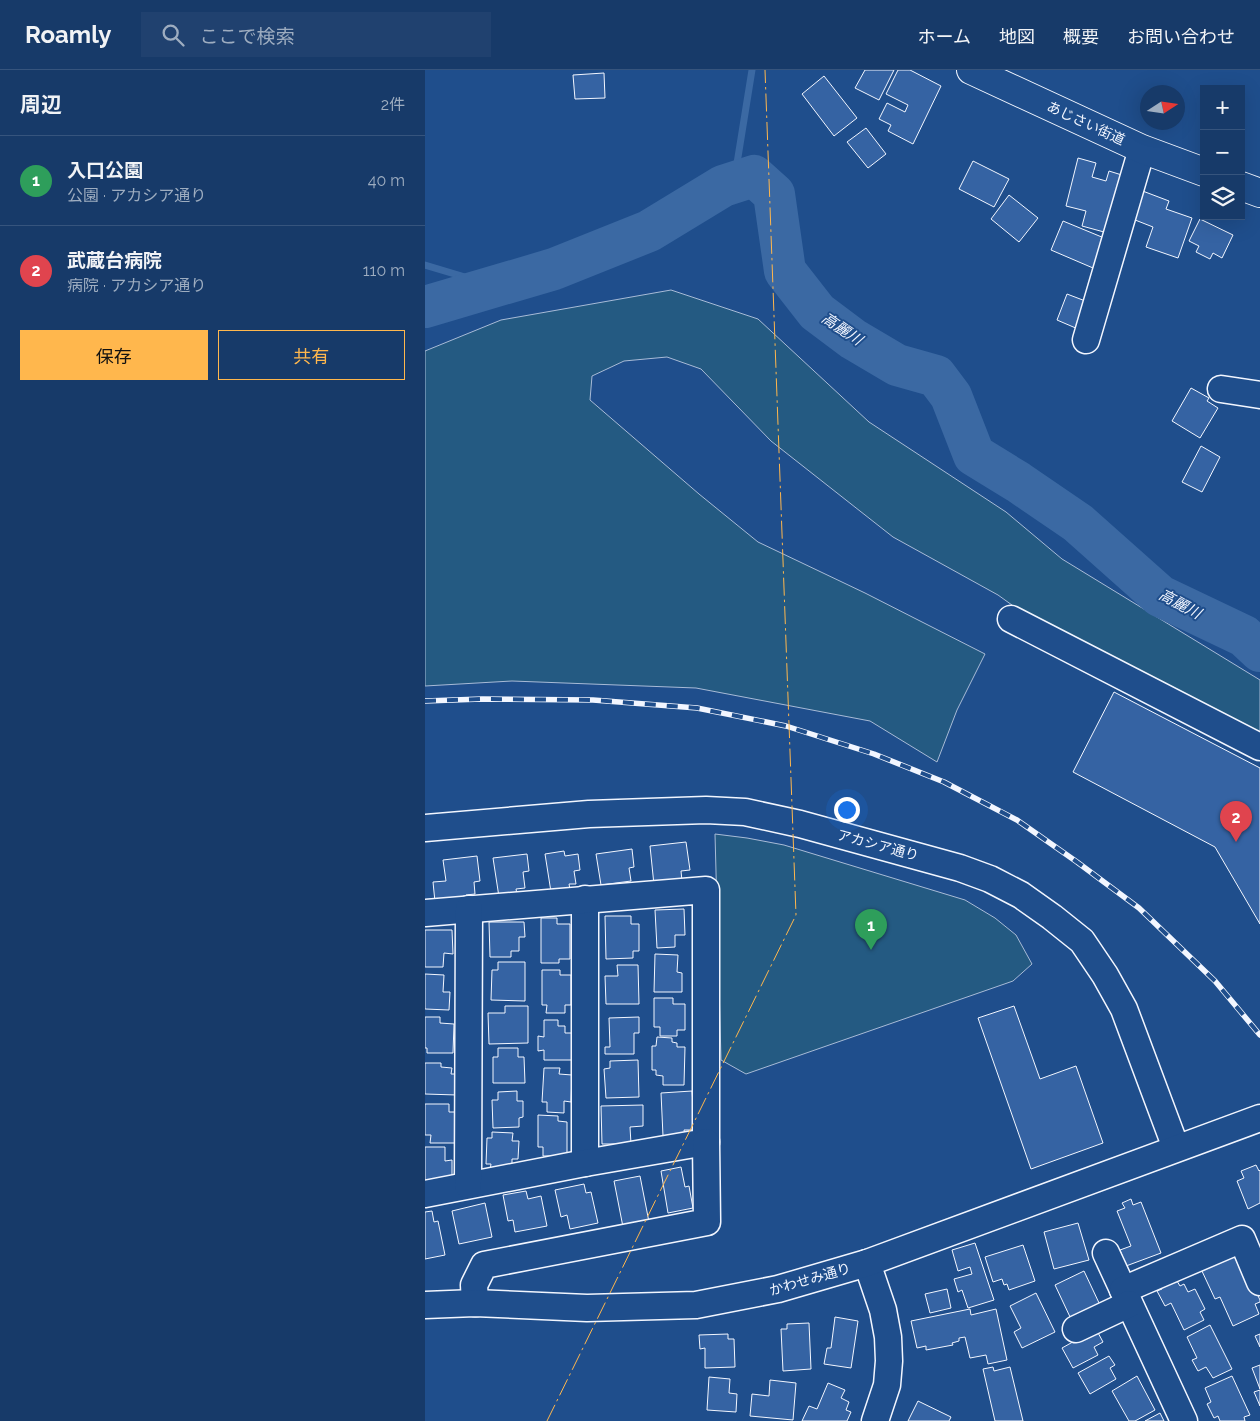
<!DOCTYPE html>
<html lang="ja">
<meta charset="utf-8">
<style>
body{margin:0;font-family:Raleway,"Noto Sans JP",sans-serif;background:#20416f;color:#f1f3f6}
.controls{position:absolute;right:15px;top:15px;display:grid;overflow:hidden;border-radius:0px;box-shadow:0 5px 20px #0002}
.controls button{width:45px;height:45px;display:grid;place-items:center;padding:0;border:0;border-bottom:1px solid #36547d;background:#173a69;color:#f1f3f6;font:25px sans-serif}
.compass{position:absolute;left:715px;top:15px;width:45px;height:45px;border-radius:50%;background:#173a69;box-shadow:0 5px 20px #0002;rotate:78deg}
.you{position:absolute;left:421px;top:739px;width:18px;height:18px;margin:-12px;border:4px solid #fff;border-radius:50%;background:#1a73e8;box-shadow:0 0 0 8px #1a73e833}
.badge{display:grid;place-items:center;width:32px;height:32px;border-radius:50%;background:#ffb74d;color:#fff;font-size:16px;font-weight:700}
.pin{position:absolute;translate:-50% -41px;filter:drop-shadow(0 1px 2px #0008)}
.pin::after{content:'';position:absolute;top:26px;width:18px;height:15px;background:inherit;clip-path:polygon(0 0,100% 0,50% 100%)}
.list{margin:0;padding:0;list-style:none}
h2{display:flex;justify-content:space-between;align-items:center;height:65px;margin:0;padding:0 20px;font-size:21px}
h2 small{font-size:16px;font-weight:400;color:#9eadc0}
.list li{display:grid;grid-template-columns:32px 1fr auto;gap:15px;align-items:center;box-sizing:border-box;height:90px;padding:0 20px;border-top:1px solid #36547d}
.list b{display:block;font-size:19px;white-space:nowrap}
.list p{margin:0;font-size:16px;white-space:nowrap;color:#9eadc0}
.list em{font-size:16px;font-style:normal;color:#9eadc0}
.actions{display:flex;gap:10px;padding:15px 20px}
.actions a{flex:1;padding:11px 0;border:1px solid #ffb74d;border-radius:0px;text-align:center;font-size:18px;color:#ffb74d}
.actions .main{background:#ffb74d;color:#111}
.icon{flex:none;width:28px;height:28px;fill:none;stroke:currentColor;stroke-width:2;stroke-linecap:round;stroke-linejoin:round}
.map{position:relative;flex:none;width:835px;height:1351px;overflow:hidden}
header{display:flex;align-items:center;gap:30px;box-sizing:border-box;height:70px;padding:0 25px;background:#173a69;border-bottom:1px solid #36547d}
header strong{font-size:24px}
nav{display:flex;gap:28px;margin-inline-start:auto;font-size:18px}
.search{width:350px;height:45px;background:#20416f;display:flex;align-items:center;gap:12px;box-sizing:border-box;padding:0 18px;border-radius:0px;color:#9eadc0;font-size:19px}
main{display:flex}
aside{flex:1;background:#173a69}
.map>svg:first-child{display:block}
.green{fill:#245a82;stroke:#a8bbd7}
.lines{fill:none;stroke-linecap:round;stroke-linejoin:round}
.stream{stroke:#3b69a3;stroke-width:7}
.river{stroke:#3b69a3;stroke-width:42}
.building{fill:#3563a3;stroke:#f2f6ff}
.minor-casing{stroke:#f2f6ff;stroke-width:29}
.highway-casing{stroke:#f2f6ff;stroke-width:30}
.minor{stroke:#1f4e8c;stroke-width:26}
.highway{stroke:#1f4e8c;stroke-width:28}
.rail-casing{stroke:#f2f6ff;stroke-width:5.5}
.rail{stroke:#1f4e8c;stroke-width:4;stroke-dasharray:11;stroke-linecap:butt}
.power{stroke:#ffb74d;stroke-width:1;stroke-dasharray:18 4 2.5 4;stroke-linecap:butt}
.labels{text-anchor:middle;stroke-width:4;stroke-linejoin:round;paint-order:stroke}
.street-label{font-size:14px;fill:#f2f6ff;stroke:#1f4e8c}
.water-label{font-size:15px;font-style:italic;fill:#f2f6ff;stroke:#1f4e8c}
</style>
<header>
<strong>Roamly</strong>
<div class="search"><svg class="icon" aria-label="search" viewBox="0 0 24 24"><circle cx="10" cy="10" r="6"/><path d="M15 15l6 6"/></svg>ここで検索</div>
<nav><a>ホーム</a><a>地図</a><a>概要</a><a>お問い合わせ</a></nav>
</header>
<main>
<aside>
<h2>周辺<small>2件</small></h2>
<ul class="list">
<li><span class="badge" style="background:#2e9e5b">1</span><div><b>入口公園</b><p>公園 · アカシア通り</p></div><em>40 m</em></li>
<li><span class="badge" style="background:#e0444e">2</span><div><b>武蔵台病院</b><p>病院 · アカシア通り</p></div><em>110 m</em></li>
</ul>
<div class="actions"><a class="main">保存</a><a>共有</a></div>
</aside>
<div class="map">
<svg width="835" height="1351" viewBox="0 0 835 1351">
<rect width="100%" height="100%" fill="#1f4e8c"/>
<!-- green -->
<g class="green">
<path d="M 246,220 L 333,249 L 444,352 L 581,442 L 637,489 L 835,610 L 835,665 L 612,553 L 573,525 L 468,467 L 346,371 L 276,299 L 242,287 L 199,291 L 167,306 L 165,330 L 274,424 L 333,472 L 440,523 L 560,584 L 532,640 L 512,692 L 445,651 L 271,618 L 87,611 L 0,616 L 0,281 L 76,250 Z"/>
<path d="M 290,764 L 322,768 L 359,775 L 540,830 L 570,848 L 591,865 L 607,894 L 588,911 L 321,1004 L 296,990 Z"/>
</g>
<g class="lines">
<!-- stream -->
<g class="stream">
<path d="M 309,112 L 327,0"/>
<path d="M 0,195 L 70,216"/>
</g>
<!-- river -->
<path class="river" d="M 0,237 L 129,199 L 224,161 L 298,116 L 329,106 L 349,124 L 360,201 L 392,242 L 428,269 L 472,295 L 511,306 L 526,326 L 549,385 L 593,412 L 653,453 L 735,526 L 819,566 L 835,581"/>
</g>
<!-- building -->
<g class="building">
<path d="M 440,0 L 469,0 L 454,30 L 430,18 Z"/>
<path d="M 473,0 L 485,0 L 516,16 L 488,74 L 463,61 L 466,55 L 454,49 L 462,33 L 480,42 L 483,35 L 461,24 Z"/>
<path d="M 179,3 L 180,28 L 150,29 L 148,5 Z"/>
<path d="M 399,6 L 432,48 L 409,66 L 377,24 Z"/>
<path d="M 441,58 L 461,84 L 443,98 L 422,72 Z"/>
<path d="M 653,88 L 671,93 L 667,107 L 681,111 L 684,101 L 700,106 L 690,165 L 657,156 L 661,141 L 641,136 Z"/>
<path d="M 548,91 L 584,109 L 569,137 L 534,119 Z"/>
<path d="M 715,120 L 744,131 L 741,139 L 767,148 L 753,188 L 721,177 L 728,157 L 705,148 Z"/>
<path d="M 584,125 L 613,148 L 594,172 L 566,149 Z"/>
<path d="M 775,149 L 808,165 L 797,188 L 788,183 L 785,189 L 771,182 L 774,176 L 764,171 Z"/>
<path d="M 638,151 L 684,170 L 675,201 L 626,180 Z"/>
<path d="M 642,224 L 663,232 L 653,259 L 632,250 Z"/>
<path d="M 766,318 L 784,328 L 782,331 L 793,338 L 775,368 L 747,351 Z"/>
<path d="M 776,376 L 795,387 L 777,422 L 757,412 Z"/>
<path d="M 689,622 L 835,698 L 835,854 L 790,777 L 648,702 Z"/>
<path d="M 261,772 L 265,800 L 256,801 L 257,811 L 229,815 L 225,776 Z"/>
<path d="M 207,779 L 209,797 L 204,798 L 206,811 L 176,815 L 171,784 Z"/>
<path d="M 139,781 L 140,786 L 153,784 L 155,800 L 149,801 L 151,814 L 144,814 L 145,819 L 126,822 L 120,784 Z"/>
<path d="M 102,784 L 104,801 L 98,802 L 100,818 L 91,819 L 92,824 L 74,827 L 68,788 Z"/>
<path d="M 52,786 L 55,811 L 49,812 L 50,824 L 41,825 L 41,829 L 10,832 L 8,812 L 21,811 L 18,790 Z"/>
<path d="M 259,839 L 260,865 L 250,865 L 250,877 L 232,878 L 230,840 Z"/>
<path d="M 180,846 L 206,846 L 206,854 L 214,854 L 214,881 L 208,881 L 208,888 L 181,889 Z"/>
<path d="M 116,848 L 132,848 L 132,854 L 145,854 L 145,889 L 134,889 L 134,893 L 116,893 Z"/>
<path d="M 64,852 L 99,852 L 100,867 L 94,867 L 94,881 L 86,881 L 86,887 L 65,887 Z"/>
<path d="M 0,860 L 27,860 L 28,884 L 19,883 L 18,897 L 0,897 Z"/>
<path d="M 230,884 L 253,885 L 252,902 L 257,903 L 257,922 L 229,922 Z"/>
<path d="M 73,892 L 100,892 L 100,931 L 66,930 L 67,900 L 73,900 Z"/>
<path d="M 192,895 L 213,895 L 214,934 L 181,934 L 180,906 L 193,906 Z"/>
<path d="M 117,900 L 135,900 L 135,905 L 146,905 L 146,935 L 140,935 L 140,943 L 121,943 L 122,935 L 117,935 Z"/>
<path d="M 0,904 L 19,905 L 18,922 L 25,922 L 24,940 L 0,939 Z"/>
<path d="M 229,928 L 248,928 L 248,934 L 260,934 L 260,960 L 252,960 L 252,966 L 235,966 L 235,957 L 229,957 Z"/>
<path d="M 80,936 L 103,936 L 103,973 L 64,974 L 63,943 L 80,943 Z"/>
<path d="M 589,936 L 615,1009 L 651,996 L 678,1073 L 606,1099 L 553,948 Z"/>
<path d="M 0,947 L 15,947 L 15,953 L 29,954 L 28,983 L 2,983 L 2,978 L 0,978 Z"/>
<path d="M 214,947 L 214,963 L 209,963 L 209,984 L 180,984 L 180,977 L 185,977 L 184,948 Z"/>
<path d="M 119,950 L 133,950 L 133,956 L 140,956 L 140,963 L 149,963 L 149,990 L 119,990 L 119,980 L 113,981 L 113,966 L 119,967 Z"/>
<path d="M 232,967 L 247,968 L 247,972 L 252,973 L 252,977 L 260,977 L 259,1015 L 238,1015 L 238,1006 L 231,1005 L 231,1000 L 227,1000 L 227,976 L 231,976 Z"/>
<path d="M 73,978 L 93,978 L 93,987 L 99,987 L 100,1013 L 68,1013 L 68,987 L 73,987 Z"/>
<path d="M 213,990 L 214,1027 L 181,1028 L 179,999 L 185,998 L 185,991 Z"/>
<path d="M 0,993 L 16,993 L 16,997 L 27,998 L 26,1004 L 33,1004 L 32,1025 L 0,1024 Z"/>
<path d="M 119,998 L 135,998 L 134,1004 L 147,1005 L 146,1032 L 139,1031 L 139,1043 L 122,1042 L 122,1032 L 117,1032 Z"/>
<path d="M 92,1021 L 92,1031 L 98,1031 L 98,1047 L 94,1048 L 94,1057 L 68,1058 L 67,1030 L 73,1030 L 73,1022 Z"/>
<path d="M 267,1021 L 270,1060 L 259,1060 L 260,1065 L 238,1066 L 236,1023 Z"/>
<path d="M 0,1034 L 24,1034 L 24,1042 L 34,1042 L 34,1073 L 5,1073 L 6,1065 L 0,1065 Z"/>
<path d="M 218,1035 L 218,1056 L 205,1057 L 206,1074 L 177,1074 L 176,1036 Z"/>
<path d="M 113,1045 L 133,1046 L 133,1051 L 142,1052 L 142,1086 L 118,1086 L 118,1077 L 113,1077 Z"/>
<path d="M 67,1062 L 88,1063 L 87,1071 L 94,1071 L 93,1089 L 87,1089 L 87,1101 L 65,1100 L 66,1094 L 61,1094 L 62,1068 L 67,1068 Z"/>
<path d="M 0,1077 L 20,1077 L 20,1091 L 27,1090 L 27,1113 L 0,1113 Z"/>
<path d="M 831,1095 L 834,1101 L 835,1100 L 835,1133 L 823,1139 L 812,1111 L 819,1108 L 816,1101 Z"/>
<path d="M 256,1097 L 260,1117 L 264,1116 L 268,1138 L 243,1143 L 236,1101 Z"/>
<path d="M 215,1106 L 224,1152 L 198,1157 L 189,1111 Z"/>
<path d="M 159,1114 L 161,1123 L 166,1122 L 173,1153 L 145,1159 L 142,1145 L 136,1147 L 130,1120 Z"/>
<path d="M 101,1121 L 103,1129 L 116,1126 L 122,1156 L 90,1162 L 88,1150 L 83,1151 L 78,1125 Z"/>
<path d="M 706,1129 L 708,1135 L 716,1132 L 736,1183 L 701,1196 L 695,1180 L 706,1176 L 692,1141 L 700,1138 L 697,1133 Z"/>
<path d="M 60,1133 L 67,1167 L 34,1174 L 27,1141 Z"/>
<path d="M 7,1141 L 9,1152 L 13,1151 L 20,1185 L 0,1189 L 0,1142 Z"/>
<path d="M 653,1153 L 664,1190 L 629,1199 L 619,1162 Z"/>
<path d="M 550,1173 L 569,1230 L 543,1238 L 537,1220 L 533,1222 L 529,1209 L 547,1204 L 545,1197 L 533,1201 L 527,1180 Z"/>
<path d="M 598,1175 L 610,1211 L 584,1220 L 582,1214 L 579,1215 L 577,1209 L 568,1212 L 560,1187 Z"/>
<path d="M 808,1183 L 822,1215 L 827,1213 L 835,1230 L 835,1232 L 830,1234 L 834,1244 L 808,1256 L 795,1227 L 790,1229 L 776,1199 Z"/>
<path d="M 659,1201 L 675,1235 L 646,1249 L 630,1215 Z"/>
<path d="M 752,1211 L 755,1216 L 759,1214 L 763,1222 L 770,1219 L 780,1239 L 775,1242 L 779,1250 L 759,1260 L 746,1233 L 740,1236 L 732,1221 L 737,1219 L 735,1215 Z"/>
<path d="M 522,1219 L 526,1238 L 505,1243 L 500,1224 Z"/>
<path d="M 611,1223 L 630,1262 L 597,1278 L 589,1262 L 596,1258 L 585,1236 Z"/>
<path d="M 545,1239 L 546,1245 L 571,1239 L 582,1290 L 563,1294 L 561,1285 L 545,1288 L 540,1267 L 534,1268 L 534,1271 L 527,1273 L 528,1275 L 501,1280 L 501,1276 L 492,1278 L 486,1251 Z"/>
<path d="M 410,1247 L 433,1251 L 426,1298 L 399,1294 L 402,1278 L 406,1278 Z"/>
<path d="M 384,1253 L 386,1299 L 358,1301 L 356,1259 L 362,1259 L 362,1254 Z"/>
<path d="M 785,1255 L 807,1299 L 788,1308 L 781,1297 L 773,1301 L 767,1290 L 772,1288 L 762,1267 Z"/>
<path d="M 671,1259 L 678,1272 L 669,1277 L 673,1285 L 648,1298 L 637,1278 Z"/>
<path d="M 303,1264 L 303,1269 L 309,1269 L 310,1297 L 280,1298 L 280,1278 L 275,1279 L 274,1265 Z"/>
<path d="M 835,1264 L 835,1277 L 830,1266 Z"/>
<path d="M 684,1286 L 690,1295 L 685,1298 L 691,1309 L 665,1324 L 653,1303 Z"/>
<path d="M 835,1295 L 835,1319 L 827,1298 Z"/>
<path d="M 568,1297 L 569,1301 L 585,1297 L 598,1351 L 570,1351 L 558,1299 Z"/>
<path d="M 712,1306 L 730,1340 L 710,1351 L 704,1351 L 687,1321 Z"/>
<path d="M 807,1306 L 825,1345 L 819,1347 L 820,1351 L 795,1351 L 793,1346 L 789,1348 L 782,1334 L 786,1332 L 780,1318 Z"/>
<path d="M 284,1307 L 305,1309 L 304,1323 L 312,1324 L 311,1342 L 282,1340 Z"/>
<path d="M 345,1310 L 371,1313 L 368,1350 L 325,1346 L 327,1324 L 344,1326 Z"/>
<path d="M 403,1313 L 420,1320 L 416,1328 L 424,1332 L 421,1340 L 426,1342 L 422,1351 L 377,1351 L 384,1336 L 392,1339 Z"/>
<path d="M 835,1320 L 835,1336 L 829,1322 Z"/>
<path d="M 493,1331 L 526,1347 L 524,1351 L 483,1351 Z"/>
<path d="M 735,1343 L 739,1351 L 720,1351 Z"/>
</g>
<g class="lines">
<!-- minor casing -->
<g class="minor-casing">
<g id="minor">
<path d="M 661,270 L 717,79"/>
<path d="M 796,319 L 835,325"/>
<path d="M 586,549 L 835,677"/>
<path d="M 0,758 L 164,744 L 281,740 L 320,742 L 375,754 L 535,798 L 565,809 L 596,825 L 627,847 L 657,871 L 680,905 L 699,939 L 751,1078"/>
<path d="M 160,829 L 160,1093"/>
<path d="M 0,843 L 281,820 L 281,1072 L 160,1093 L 0,1124"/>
<path d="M 43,1115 L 44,839"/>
<path d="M 681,1183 L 759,1351"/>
<path d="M 442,1193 L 458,1240 L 463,1267 L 464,1291 L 462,1315 L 450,1351"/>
<path d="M 698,1220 L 817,1169 L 835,1212"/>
<path d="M 50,1233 L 49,1215 L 59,1195 L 282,1152 L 281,1072"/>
<path d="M 0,1235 L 50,1233 L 162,1238 L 271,1235 L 353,1219 L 442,1193 L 835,1048"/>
<path d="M 651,1259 L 704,1234"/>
</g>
</g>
<!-- highway casing -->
<g class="highway-casing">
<g id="highway">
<path d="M 546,0 L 717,79 L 779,102"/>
<path d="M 816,116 L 835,123"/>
</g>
</g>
<!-- minor -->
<use href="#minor" class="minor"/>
<!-- highway -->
<use href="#highway" class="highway"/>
<!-- rail casing -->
<g class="rail-casing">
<path id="rail" d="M 0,631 L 57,629 L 168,630 L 272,638 L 361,656 L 449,684 L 519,712 L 592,750 L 652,792 L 714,838 L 790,911 L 835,965"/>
</g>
<!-- rail -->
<use href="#rail" class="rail"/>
<!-- power -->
<path class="power" d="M 122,1351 L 371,845 L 340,0"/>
</g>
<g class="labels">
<!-- street labels -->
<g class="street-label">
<text transform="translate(661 53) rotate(25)" y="5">あじさい街道</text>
<text transform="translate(453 775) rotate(15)" y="5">アカシア通り</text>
<text transform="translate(385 1209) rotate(-16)" y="5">かわせみ通り</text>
</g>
<!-- water labels -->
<g class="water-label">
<text transform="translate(417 259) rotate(34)" y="5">高麗川</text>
<text transform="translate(755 534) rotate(28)" y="5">高麗川</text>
</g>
</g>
</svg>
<div class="controls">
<button>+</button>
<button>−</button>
<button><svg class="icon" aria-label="layers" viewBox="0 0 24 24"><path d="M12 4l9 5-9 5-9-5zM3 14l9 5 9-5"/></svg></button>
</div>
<svg class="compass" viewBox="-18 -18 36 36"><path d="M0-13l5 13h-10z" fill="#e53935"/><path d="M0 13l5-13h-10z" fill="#9eadc0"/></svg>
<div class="you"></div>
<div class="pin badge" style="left:446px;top:880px;background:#2e9e5b">1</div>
<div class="pin badge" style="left:811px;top:772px;background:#e0444e">2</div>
</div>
</main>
